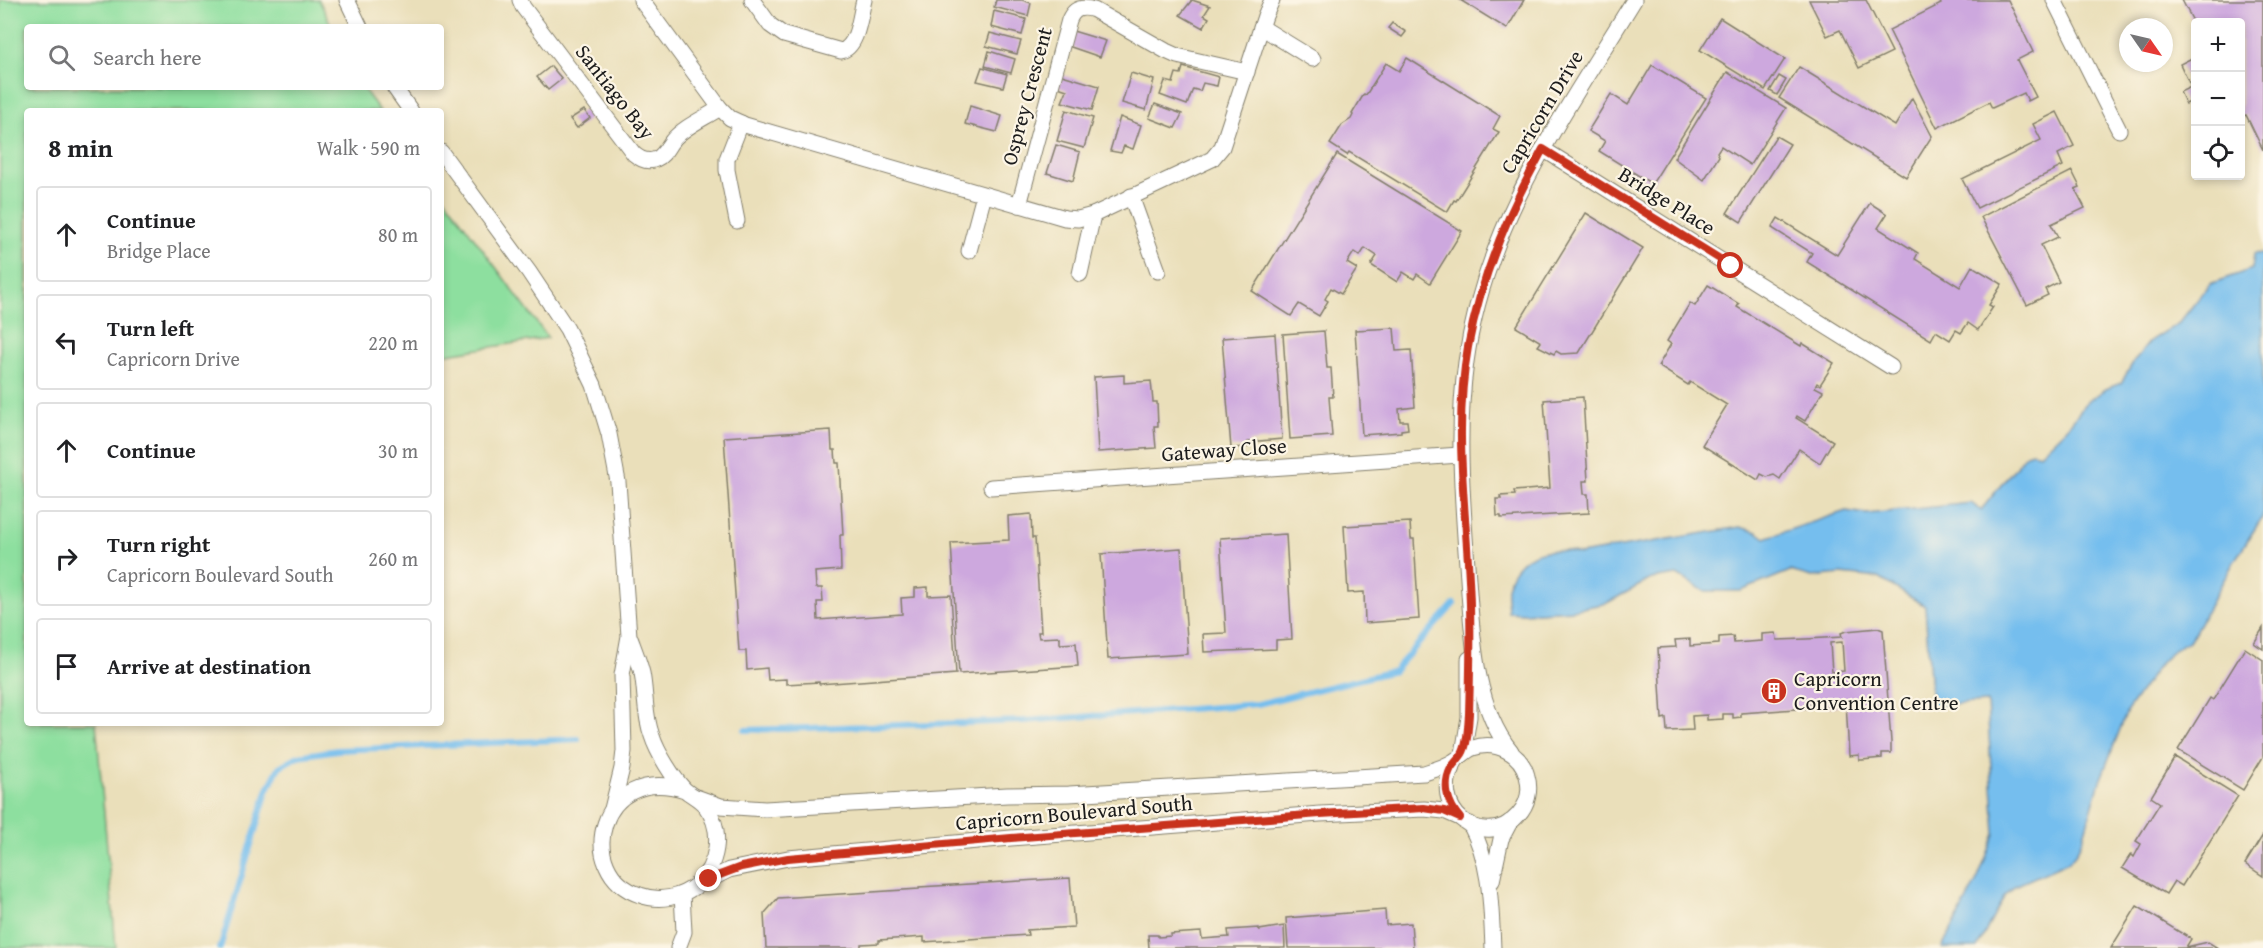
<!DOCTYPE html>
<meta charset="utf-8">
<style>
body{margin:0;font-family:"Gentium Book Plus",serif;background:#f2f2f2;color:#202124}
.controls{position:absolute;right:18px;top:18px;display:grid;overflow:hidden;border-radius:6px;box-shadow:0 3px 9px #0003}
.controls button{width:54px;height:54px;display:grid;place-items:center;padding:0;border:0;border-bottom:2px solid #e0e0e0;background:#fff;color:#202124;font:30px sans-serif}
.compass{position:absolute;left:2119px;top:18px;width:54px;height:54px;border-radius:50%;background:#fff;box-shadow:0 3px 9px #0003;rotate:124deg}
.stop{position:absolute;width:18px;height:18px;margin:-14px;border:4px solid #c8321e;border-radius:50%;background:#fff}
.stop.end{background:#c8321e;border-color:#fff;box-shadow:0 2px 6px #0008}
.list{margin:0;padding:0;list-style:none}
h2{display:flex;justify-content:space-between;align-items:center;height:78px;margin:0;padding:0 24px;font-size:26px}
h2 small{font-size:20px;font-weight:400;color:#757577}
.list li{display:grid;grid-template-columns:39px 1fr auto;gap:18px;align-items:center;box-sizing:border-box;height:96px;margin:0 12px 12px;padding:0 12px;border:2px solid #e0e0e0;border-radius:6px}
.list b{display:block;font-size:22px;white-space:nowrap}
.list p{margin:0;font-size:20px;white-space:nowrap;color:#757577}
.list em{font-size:20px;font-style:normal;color:#757577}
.icon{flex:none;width:33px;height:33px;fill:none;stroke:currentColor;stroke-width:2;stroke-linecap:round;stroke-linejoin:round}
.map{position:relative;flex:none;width:2263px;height:948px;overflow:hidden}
.search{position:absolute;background:#fff;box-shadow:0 3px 9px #0003;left:24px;top:24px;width:420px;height:66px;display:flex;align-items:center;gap:15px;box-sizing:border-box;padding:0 21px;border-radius:6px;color:#757577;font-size:22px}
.panel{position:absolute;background:#fff;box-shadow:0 3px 9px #0003;left:24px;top:108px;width:420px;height:618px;border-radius:6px}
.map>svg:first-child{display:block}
.green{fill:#8ddf9f;stroke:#547e5e;stroke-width:1.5}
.water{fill:#75beee;stroke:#486d85;stroke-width:1.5}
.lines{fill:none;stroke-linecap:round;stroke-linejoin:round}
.stream{stroke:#75beee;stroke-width:6}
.building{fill:#cda8de;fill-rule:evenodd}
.minor-casing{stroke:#837e6b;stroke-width:17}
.minor{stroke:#fff;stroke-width:15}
.route{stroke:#c8321e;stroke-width:8}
.labels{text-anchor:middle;stroke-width:4.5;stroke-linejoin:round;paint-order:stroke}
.street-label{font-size:21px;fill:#1c1c1c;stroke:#fcf5e5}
.poi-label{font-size:21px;fill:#1c1c1c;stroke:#fcf5e5;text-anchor:start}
</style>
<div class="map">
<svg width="2263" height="948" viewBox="0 0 2263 948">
<rect width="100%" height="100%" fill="#fcf5e5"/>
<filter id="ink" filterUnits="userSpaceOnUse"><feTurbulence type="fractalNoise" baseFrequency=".0167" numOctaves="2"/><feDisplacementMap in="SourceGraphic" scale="12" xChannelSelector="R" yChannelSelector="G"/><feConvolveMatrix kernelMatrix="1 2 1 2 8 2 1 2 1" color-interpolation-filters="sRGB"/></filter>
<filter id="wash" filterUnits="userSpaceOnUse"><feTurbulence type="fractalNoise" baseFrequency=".008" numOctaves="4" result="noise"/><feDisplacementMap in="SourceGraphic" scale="24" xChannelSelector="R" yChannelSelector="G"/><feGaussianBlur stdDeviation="1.35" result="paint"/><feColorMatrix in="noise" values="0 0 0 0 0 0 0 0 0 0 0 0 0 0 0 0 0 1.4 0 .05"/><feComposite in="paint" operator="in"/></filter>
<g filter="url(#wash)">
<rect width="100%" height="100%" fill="#eadfba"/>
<!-- green -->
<g class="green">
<path d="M 0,0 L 319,0 L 332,27 L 27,27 L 27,87 L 362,87 L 380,111 L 27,111 L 27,723 L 96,723 L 116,948 L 0,948 Z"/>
<path d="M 441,193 L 548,338 L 441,355 Z"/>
</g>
<!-- water -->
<path class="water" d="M 2263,253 L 2263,516 L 2235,560 L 2193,635 L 2188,642 L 2182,644 L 2162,661 L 2127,711 L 2099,784 L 2083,839 L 2076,853 L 2069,862 L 2015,886 L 2004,897 L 1977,948 L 1942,948 L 1978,878 L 1995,834 L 1987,702 L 1932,706 L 1925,606 L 1879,578 L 1841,574 L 1812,577 L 1790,571 L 1741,591 L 1704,591 L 1677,575 L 1651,579 L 1607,603 L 1572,610 L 1523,613 L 1508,612 C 1508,605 1506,594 1507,588 C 1516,552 1548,545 1580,554 L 1740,527 L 1757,532 L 1765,538 L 1846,511 L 1867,514 L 1971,503 L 1981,510 L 2026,454 L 2032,452 L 2040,454 L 2066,429 L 2087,402 L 2106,389 L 2121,383 L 2134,361 L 2150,341 L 2179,323 L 2210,284 L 2252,269 L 2254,254 Z"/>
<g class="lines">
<!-- stream -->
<g class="stream">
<path d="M 745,730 L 1023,721 L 1258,704 L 1394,671 L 1454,604"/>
<path d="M 220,948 L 267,791 L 279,767 L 298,756 L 337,750 L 578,739"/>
</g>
</g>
<g id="blocks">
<!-- building -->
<g class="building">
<path d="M 996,0 L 1022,0 L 1031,3 L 1028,16 L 994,7 Z"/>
<path d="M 1192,0 L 1210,6 L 1204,15 L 1209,18 L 1203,28 L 1180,15 Z"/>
<path d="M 1460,0 L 1524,0 L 1507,29 Z"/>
<path d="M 1809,0 L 1866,0 L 1892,52 L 1859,68 L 1840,30 L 1827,36 Z"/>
<path d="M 1939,0 L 2008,0 L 2033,52 L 2017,60 L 2036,97 L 2028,101 L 2024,93 L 1992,108 L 1989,102 L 1937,128 L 1889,30 L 1941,4 Z"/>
<path d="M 2182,0 L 2263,0 L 2263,150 L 2246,115 L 2241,117 L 2241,22 L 2196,22 L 2196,27 Z"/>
<path d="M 994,11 L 1026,19 L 1022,35 L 991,27 Z"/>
<path d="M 1720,18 L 1785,59 L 1765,90 L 1700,50 Z"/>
<path d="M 1392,23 L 1406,32 L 1402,37 L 1388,28 Z"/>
<path d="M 1073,31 L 1106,41 L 1100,57 L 1068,46 Z"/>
<path d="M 990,33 L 1021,41 L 1017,54 L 986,46 Z"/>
<path d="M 989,51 L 1015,59 L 1011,73 L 985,66 Z"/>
<path d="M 2196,56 L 2196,99 L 2186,104 L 2180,92 L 2191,87 L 2180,64 Z"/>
<path d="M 1407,58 L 1500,116 L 1493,129 L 1499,132 L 1456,201 L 1454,200 L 1447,212 L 1349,152 L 1347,155 L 1330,144 L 1342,125 L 1351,119 L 1353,115 L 1352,114 L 1364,94 L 1366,95 L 1386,63 L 1399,71 Z"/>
<path d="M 1652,65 L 1706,98 L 1652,184 L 1599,151 L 1605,141 L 1588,131 L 1611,94 L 1628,105 Z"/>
<path d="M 551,66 L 562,79 L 548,90 L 537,77 Z"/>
<path d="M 982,67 L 1007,74 L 1003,87 L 977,81 Z"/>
<path d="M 1183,67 L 1219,77 L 1217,86 L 1203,83 L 1200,91 L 1193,89 L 1187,105 L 1160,95 L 1165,81 L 1173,83 L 1176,73 L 1181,74 Z"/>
<path d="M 1799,67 L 1895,126 L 1912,98 L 1932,136 L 1906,177 L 1779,98 Z"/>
<path d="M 1727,72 L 1786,108 L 1750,165 L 1721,146 L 1717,152 L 1719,156 L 1704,180 L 1674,158 Z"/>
<path d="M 1131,73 L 1154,80 L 1146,110 L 1122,103 Z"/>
<path d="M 1062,75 L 1099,86 L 1092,110 L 1062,102 L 1067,90 L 1058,87 Z"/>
<path d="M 1779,76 L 1786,80 L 1777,95 L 1770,91 Z"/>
<path d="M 1155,104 L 1182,114 L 1175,128 L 1149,118 Z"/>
<path d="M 970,106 L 1002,116 L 997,132 L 965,124 Z"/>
<path d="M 584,110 L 590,118 L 577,128 L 570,119 Z"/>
<path d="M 1066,110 L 1093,118 L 1084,148 L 1057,141 Z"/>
<path d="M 2057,112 L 2074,146 L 2058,154 L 2063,166 L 1977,208 L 1962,179 L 2041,140 L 2033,124 Z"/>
<path d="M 1120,117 L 1141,125 L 1133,149 L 1124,146 L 1121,153 L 1110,151 Z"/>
<path d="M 1776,136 L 1790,144 L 1741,222 L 1727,213 Z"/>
<path d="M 1056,145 L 1080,152 L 1073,181 L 1047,173 Z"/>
<path d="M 1337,154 L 1462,231 L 1430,283 L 1417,274 L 1414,279 L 1403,272 L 1397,282 L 1371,265 L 1377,256 L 1365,248 L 1360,256 L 1354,252 L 1347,263 L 1357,269 L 1341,294 L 1331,288 L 1325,299 L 1328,301 L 1319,316 L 1299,304 L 1291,316 L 1252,291 Z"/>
<path d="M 2072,171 L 2080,187 L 2075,189 L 2085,208 L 2051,224 L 2058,237 L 2041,245 L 2059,282 L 2045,289 L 2048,295 L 2027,305 L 1981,217 Z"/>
<path d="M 1870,203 L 1887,214 L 1878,228 L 1918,253 L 1915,259 L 1960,287 L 1972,266 L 2002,284 L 1989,305 L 1993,307 L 1978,330 L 1968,323 L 1961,333 L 1956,330 L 1950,340 L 1936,331 L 1931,340 L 1807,262 L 1812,253 L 1772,228 L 1778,218 L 1837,255 Z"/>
<path d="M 1586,213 L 1643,248 L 1579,353 L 1561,354 L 1556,351 L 1554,354 L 1538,346 L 1541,342 L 1516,327 Z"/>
<path d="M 1708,285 L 1739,304 L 1737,307 L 1801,346 L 1802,343 L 1834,363 L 1820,385 L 1817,383 L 1815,387 L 1823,391 L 1805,421 L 1797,416 L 1796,418 L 1833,441 L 1820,463 L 1799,449 L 1780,479 L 1774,475 L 1767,477 L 1761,474 L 1758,480 L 1702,445 L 1727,405 L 1690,382 L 1688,385 L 1658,366 L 1671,344 L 1667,341 L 1690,303 L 1695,306 Z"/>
<path d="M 1394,328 L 1396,351 L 1411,350 L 1415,407 L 1399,409 L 1400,421 L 1407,421 L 1408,429 L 1401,430 L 1401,432 L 1362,435 L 1355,330 Z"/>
<path d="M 1324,331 L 1327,368 L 1331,368 L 1333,397 L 1329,397 L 1332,436 L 1290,439 L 1283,334 Z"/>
<path d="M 1275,334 L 1282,439 L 1248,442 L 1248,447 L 1231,448 L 1222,338 Z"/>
<path d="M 1124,375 L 1124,383 L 1151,381 L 1153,402 L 1157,402 L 1158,426 L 1154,426 L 1156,448 L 1098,452 L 1094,377 Z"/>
<path d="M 1583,397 L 1588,481 L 1583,481 L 1584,494 L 1588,494 L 1589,513 L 1501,518 L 1501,516 L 1497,516 L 1496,499 L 1501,499 L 1500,496 L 1515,495 L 1514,491 L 1550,488 L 1544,400 Z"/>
<path d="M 831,430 L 832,450 L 835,450 L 836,463 L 839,463 L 843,535 L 840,535 L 841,570 L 815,572 L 816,588 L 822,588 L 823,602 L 817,602 L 818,620 L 902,614 L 901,598 L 915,597 L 915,588 L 928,587 L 928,596 L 951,595 L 956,674 L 819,684 L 819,682 L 786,684 L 786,679 L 768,680 L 767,668 L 747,670 L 746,651 L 739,651 L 724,437 Z"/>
<path d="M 1031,514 L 1032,538 L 1035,538 L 1041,632 L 1038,632 L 1039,638 L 1060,637 L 1060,644 L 1076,643 L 1078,666 L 959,674 L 951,543 L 1009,540 L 1008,516 Z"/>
<path d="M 1410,522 L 1411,539 L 1414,539 L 1419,619 L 1365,623 L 1364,592 L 1348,593 L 1344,526 Z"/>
<path d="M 1286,534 L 1292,639 L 1276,640 L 1276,649 L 1204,652 L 1203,634 L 1226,633 L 1220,538 Z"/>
<path d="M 1181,548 L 1188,654 L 1108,659 L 1101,554 Z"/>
<path d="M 1878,628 L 1883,630 L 1891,742 L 1891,753 L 1882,753 L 1882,758 L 1862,760 L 1859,760 L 1859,755 L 1849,756 L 1846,702 L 1838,702 L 1838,706 L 1823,707 L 1823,704 L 1810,704 L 1810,708 L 1741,713 L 1741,717 L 1733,718 L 1733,714 L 1723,714 L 1723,719 L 1707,720 L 1707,715 L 1692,716 L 1693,730 L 1667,731 L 1666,718 L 1662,719 L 1658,648 L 1676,647 L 1675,640 L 1690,639 L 1690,646 L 1719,644 L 1719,637 L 1733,636 L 1734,643 L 1762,641 L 1762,634 L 1776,633 L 1777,640 L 1806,639 L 1842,637 L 1841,633 L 1846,631 ZM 1842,642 L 1844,671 L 1832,672 L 1830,643 Z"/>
<path d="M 2263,628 L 2263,649 L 2254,643 Z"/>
<path d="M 2245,648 L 2263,660 L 2263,757 L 2243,790 L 2178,750 L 2210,698 L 2213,700 Z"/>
<path d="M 2175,757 L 2238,796 L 2182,886 L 2174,881 L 2166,894 L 2122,868 L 2131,854 L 2134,857 L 2141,844 L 2136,841 L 2160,803 L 2151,797 Z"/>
<path d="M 2263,835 L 2263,876 L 2245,864 Z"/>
<path d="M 1070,878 L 1074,927 L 1027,930 L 1028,935 L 924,942 L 924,937 L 879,940 L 879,943 L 861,944 L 861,948 L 766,948 L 764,914 L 778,898 L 919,889 L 919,887 Z"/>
<path d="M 2137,906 L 2191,939 L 2186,947 L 2208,942 L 2218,948 L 2111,948 Z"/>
<path d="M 1385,910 L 1386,925 L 1411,923 L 1413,948 L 1288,948 L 1286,918 Z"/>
<path d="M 1284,926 L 1285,948 L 1149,948 L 1148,935 L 1158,935 L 1158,937 L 1171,936 L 1171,934 L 1201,932 L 1202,939 L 1229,937 L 1228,930 L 1259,928 L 1259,930 Z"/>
</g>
</g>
</g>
<g filter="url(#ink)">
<use href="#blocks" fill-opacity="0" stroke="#837e6b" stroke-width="1.5"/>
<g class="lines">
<!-- minor casing -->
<g class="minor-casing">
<g id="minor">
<path d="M 347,0 L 360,27"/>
<path d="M 520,0 L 523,7 L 634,154 C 640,159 648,163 656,159 C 664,156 667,147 672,141 C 683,127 705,118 720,108"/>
<path d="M 641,0 L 720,108 L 730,118 L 745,125 L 1065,218 L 1078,219 L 1093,215 L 1212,159 L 1222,147 L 1265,16 L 1272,0"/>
<path d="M 752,0 L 770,25 L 784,35 L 841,51 C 858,47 860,15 864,0"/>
<path d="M 2054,0 L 2119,130"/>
<path d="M 1261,27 L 1313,59"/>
<path d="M 394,87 L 411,111"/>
<path d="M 1543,149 L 1891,367"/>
<path d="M 441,152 L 529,272 L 567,329 L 594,385 L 609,434 L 618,482 L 629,636 L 622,675 L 624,751 L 622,768 L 612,809"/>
<path d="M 1131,196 L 1158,271"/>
<path d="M 1019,205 L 1069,20 C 1074,8 1082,6 1094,10 L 1166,51 L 1177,56 L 1247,72"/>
<path d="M 737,221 L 727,170 L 727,159 L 741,123"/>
<path d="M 969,251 L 984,195"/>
<path d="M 1080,274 L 1093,215"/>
<path d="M 991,487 L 1460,455"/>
<path d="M 630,638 C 634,649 639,661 642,673 C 646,693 644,715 652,736 C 657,752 673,778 685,790 C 692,796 700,799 706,807 C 724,831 718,866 696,885 C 681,898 659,902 640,895 C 573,873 599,762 685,790"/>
<path d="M 1511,751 C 1475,708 1472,633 1468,579 C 1463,507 1456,434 1466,362 C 1485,223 1563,116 1634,0"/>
<path d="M 1463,754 L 1469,717 L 1469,659"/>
<path d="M 696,797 L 721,806 L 765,809 L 1007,795 L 1069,794 L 1424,773 C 1434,770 1445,767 1454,761 C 1461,757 1465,751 1473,748 C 1496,740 1521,753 1527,776 C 1531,790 1528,804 1518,815 C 1484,853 1425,809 1456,760"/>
<path d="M 1470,824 C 1491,863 1491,905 1493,948"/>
<path d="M 1492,881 L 1501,839 L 1510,822"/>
<path d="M 695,887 L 729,870 L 788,858 L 1011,838 L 1320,814 L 1424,809 L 1444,811 L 1460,818"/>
<path d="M 678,948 L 684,932 L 682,894"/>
</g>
</g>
<!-- minor -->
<use href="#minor" class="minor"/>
</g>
</g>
<g class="lines" filter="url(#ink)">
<!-- route -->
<path class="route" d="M 709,879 L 741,867 L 788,858 L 1011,838 L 1320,814 L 1424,808 L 1444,811 L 1460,818 C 1448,804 1442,786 1451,768 C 1454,763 1459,759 1462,754 C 1468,745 1468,725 1469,714 C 1470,678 1471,641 1470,605 C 1468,518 1452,435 1468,347 C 1481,276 1508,212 1543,149 L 1731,266"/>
</g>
<!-- icons -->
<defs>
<g id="building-disc" transform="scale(1.35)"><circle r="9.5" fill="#c8321e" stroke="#fcf5e5"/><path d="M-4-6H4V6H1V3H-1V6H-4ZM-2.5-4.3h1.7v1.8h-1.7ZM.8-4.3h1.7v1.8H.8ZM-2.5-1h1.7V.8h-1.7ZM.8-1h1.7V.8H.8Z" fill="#fff"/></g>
</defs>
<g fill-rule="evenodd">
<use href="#building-disc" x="1774" y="691"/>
</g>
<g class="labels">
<!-- street labels -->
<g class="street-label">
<text transform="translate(615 92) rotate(52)" y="7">Santiago Bay</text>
<text transform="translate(1027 96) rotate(-75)" y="7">Osprey Crescent</text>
<text transform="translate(1542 112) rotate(-59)" y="7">Capricorn Drive</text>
<text transform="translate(1667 201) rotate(32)" y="7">Bridge Place</text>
<text transform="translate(1224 450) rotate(-4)" y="7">Gateway Close</text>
<text transform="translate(1074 813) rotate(-5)" y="7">Capricorn Boulevard South</text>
</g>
<!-- poi labels -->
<g class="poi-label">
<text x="1794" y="686">Capricorn<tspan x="1794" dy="24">Convention Centre</tspan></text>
</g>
</g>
</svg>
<div class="controls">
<button>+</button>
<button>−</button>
<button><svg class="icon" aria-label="locate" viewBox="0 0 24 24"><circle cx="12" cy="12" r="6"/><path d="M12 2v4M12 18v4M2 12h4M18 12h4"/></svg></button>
</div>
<svg class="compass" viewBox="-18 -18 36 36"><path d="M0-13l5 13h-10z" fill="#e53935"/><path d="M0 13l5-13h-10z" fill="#757577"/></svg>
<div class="stop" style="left:1731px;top:266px"></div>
<div class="stop end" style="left:709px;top:879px"></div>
<div class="search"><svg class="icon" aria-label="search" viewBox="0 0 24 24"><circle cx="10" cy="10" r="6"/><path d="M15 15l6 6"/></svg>Search here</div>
<section class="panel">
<h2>8 min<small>Walk · 590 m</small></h2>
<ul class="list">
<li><svg class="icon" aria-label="ahead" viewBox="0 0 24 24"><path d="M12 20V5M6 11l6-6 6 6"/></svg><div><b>Continue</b><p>Bridge Place</p></div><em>80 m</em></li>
<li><svg class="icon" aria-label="left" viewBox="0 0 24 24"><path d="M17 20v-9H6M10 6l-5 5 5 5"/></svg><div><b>Turn left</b><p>Capricorn Drive</p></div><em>220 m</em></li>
<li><svg class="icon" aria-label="ahead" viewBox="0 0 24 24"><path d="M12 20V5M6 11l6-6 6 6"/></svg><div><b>Continue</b></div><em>30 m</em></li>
<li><svg class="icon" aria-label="right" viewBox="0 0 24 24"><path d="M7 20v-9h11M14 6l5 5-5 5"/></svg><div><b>Turn right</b><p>Capricorn Boulevard South</p></div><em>260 m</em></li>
<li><svg class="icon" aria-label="arrive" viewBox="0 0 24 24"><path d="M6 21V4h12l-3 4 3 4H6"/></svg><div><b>Arrive at destination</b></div></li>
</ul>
</section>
</div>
